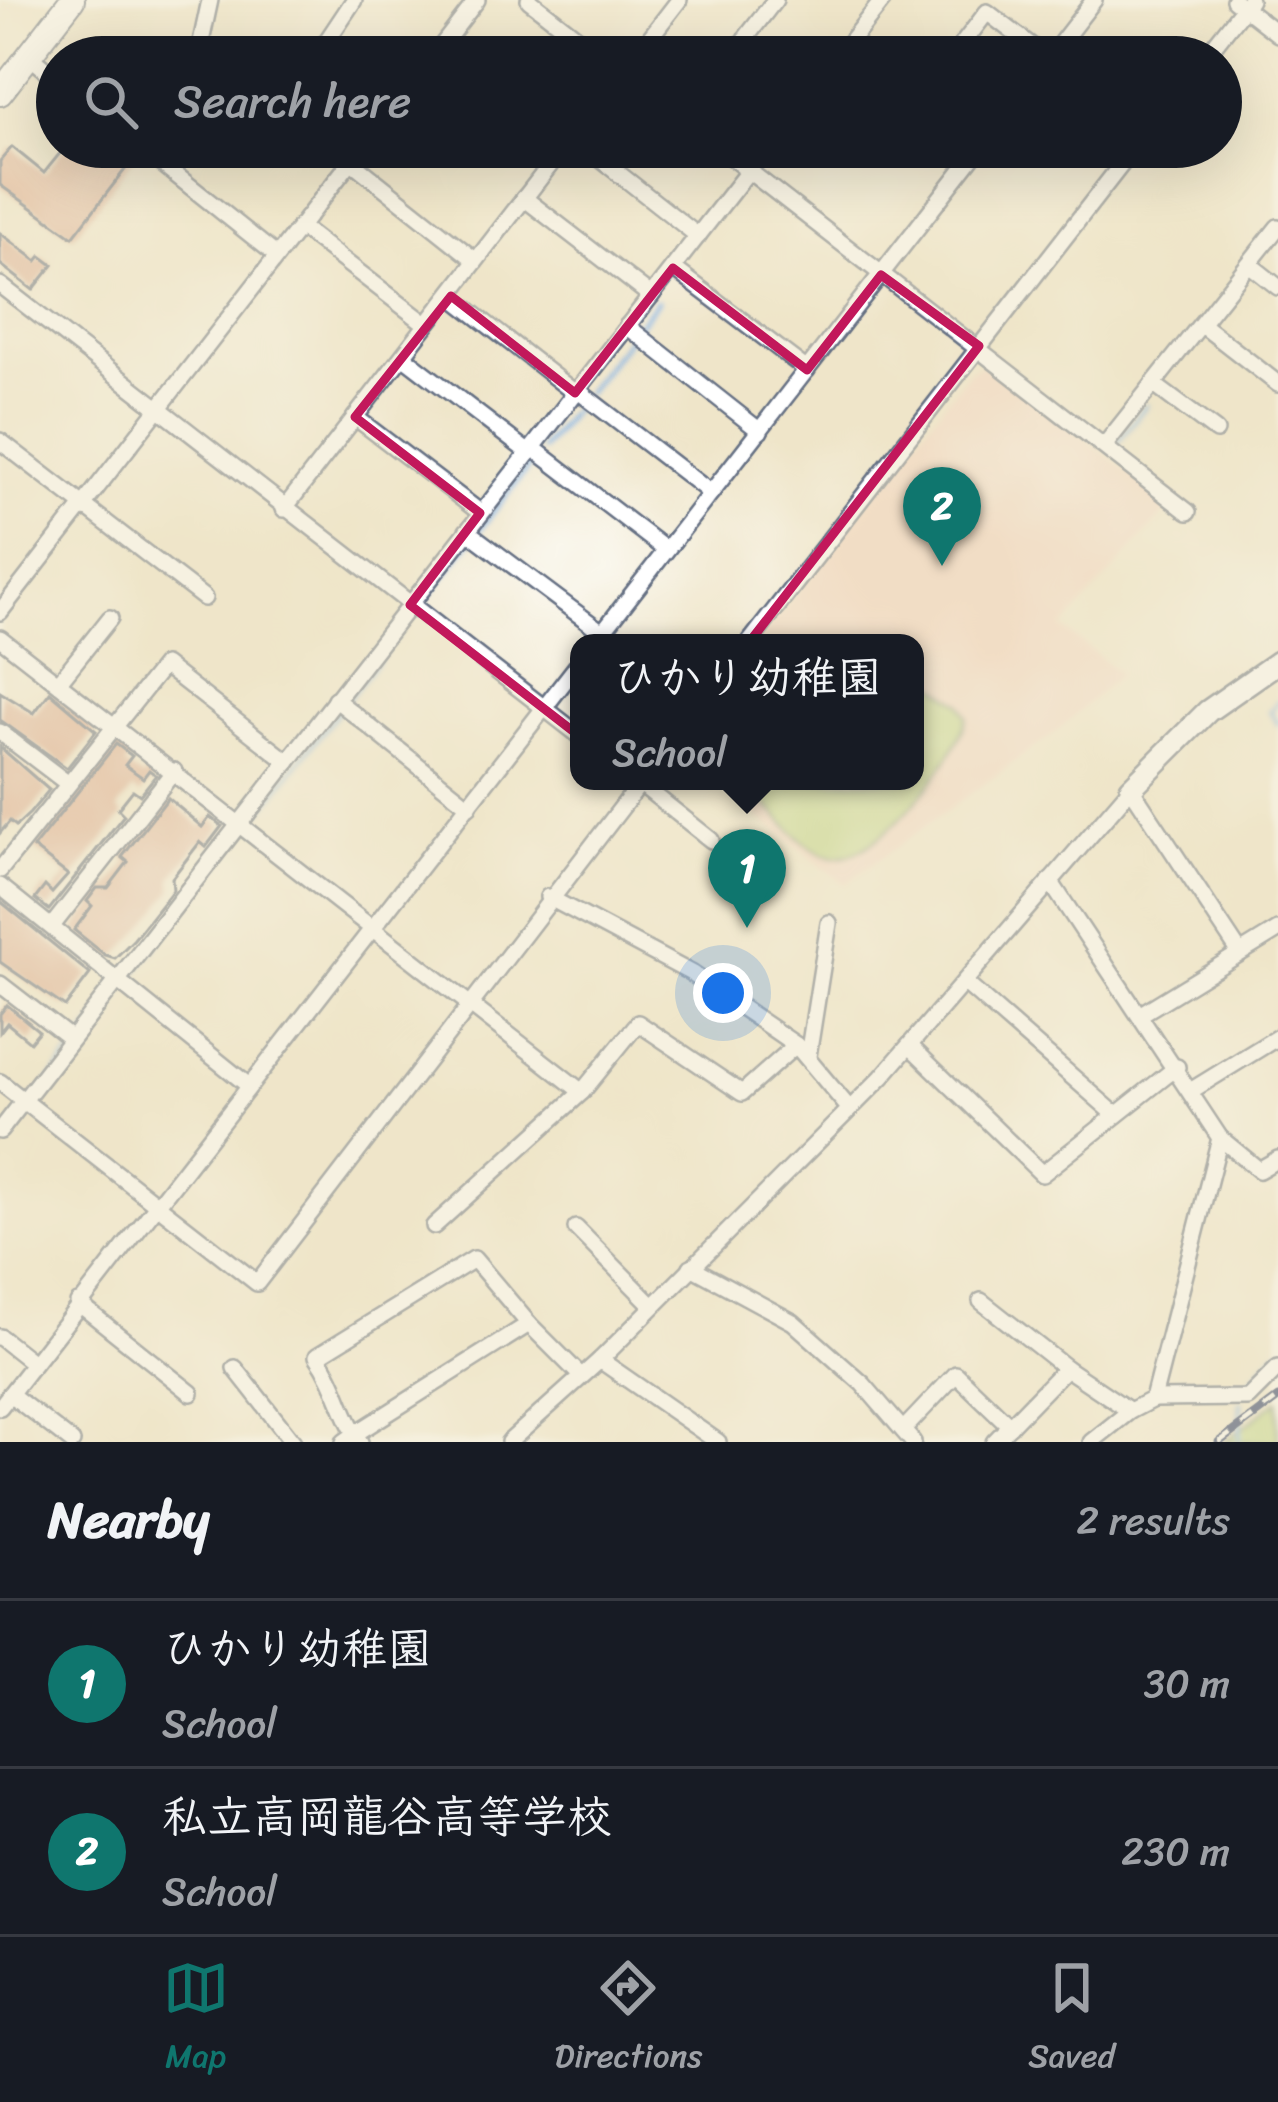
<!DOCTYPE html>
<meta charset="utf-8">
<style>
body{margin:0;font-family:Sriracha,"Klee One",sans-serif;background:#242831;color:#f1f3f6}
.you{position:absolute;left:723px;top:993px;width:42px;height:42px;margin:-30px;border:9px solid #fff;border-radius:50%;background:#1a73e8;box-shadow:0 0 0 18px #1a73e833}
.badge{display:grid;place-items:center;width:78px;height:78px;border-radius:50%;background:#0f766e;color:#fff;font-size:39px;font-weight:700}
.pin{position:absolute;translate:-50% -99px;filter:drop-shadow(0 3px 6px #0008)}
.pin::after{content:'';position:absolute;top:63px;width:42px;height:36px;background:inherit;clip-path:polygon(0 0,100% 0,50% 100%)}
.popup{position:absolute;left:570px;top:634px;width:354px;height:156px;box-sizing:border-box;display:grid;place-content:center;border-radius:24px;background:#171b24;filter:drop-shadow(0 3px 9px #0005);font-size:39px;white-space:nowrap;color:#9ea1a6}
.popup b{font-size:45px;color:#f1f3f6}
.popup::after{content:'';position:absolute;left:50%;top:100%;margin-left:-24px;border:24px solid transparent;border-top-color:#171b24}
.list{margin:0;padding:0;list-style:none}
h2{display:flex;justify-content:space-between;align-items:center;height:156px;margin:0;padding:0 48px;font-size:51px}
h2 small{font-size:39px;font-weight:400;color:#9ea1a6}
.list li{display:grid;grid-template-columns:78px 1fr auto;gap:36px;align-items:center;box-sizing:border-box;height:168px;padding:0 48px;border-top:3px solid #363941}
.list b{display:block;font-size:45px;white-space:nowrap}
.list p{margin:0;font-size:39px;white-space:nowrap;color:#9ea1a6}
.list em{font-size:39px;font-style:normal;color:#9ea1a6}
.icon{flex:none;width:66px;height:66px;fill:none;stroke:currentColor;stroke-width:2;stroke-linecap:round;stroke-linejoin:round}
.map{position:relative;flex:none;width:1278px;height:1442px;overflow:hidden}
.search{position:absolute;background:#171b24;box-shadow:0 12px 48px #0002;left:36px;right:36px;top:36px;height:132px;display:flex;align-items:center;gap:30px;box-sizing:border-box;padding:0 42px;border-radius:66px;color:#9ea1a6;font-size:45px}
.sheet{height:492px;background:#171b24}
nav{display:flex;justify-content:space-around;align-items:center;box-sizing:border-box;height:168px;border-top:3px solid #363941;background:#171b24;font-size:33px;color:#9ea1a6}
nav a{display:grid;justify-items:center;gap:6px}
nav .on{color:#0f766e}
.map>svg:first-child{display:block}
.built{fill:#f4d3c1}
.green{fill:#b7d278;stroke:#69806b;stroke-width:3}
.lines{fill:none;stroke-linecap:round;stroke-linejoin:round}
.stream{stroke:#71aee3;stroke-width:4.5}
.building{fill:#d69879}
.street-casing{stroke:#656f83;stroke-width:20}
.secondary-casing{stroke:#656f83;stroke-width:26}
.primary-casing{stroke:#656f83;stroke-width:28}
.street{stroke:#fff;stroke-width:15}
.secondary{stroke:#fff;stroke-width:21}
.primary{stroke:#fff;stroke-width:24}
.rail-casing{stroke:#1b2f5e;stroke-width:9}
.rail{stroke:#fdfcf7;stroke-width:4.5;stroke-dasharray:14;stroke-linecap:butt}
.marked{fill:none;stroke:#c2185b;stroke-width:9;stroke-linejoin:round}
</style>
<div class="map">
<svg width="1278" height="1442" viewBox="0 0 1278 1442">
<rect width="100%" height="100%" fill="#fdfcf7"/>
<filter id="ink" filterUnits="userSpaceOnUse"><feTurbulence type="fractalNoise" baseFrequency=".00833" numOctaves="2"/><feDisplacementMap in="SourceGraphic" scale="24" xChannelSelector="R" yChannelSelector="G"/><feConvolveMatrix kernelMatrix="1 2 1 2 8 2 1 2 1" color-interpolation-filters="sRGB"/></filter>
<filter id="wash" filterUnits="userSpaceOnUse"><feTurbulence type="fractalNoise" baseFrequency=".004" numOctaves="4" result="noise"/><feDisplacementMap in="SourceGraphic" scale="48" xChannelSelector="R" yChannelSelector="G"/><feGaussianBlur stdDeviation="2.7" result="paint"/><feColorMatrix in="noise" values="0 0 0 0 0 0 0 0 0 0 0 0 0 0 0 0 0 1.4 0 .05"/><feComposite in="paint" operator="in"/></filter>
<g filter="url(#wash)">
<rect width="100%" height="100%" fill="#efe5c9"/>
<!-- built -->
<path class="built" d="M 987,361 L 1171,506 L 1062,628 L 1120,674 L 1057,731 L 845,884 L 713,781 L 915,781 L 915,643 L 758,643 L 969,371 Z"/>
<!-- green -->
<g class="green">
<path d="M 915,670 L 960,703 L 967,716 C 958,758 872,873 825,855 C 796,844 768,802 743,781 L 915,781 Z"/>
<path d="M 1278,1400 L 1278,1442 L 1224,1442 Z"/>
</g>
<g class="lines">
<!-- stream -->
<g class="stream">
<path d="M 587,392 L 657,301"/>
<path d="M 1116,444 L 1147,404"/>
<path d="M 542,449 L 580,401"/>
<path d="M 421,605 L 535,458"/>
<path d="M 347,700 L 414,614"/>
<path d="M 1278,701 L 1270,712 L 1278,724"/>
<path d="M 34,1102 L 340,709"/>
<path d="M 0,1145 L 26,1111"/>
<path d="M 1243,1392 L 1278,1350"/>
<path d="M 1240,1438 L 1241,1403"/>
</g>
</g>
<g id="blocks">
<!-- building -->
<g class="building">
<path d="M 12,147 L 44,173 L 65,147 L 119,147 L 134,158 L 73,237 L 0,185 L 0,161 Z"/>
<path d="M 0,233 L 37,261 L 41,256 L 53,265 L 33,290 L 0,264 Z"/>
<path d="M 0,692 L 34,713 L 50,692 L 96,731 L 67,768 L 0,720 Z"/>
<path d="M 116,744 L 132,756 L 125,765 L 143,778 L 149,770 L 156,775 L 140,795 L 133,790 L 118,809 L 124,815 L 49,910 L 35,899 L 45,886 L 52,893 L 68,875 L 33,848 Z"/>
<path d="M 0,747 L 49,790 L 30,813 L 16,826 L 10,821 L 0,833 Z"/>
<path d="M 168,798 L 202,827 L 210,817 L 222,826 L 206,847 L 200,842 L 172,878 L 173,890 L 134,939 L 115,958 L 105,955 L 74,930 L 92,906 L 87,901 L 97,888 L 108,888 L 128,862 L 122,857 Z"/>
<path d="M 0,901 L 90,974 L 65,1007 L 0,962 Z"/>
<path d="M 7,1005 L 39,1031 L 30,1042 L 7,1023 L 0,1032 L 0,1014 Z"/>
</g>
</g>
</g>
<g filter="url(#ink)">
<use href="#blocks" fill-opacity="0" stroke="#656f83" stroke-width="3"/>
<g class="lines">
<!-- street casing -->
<g class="street-casing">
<g id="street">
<path d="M 210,0 L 201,42 L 219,57"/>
<path d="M 529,0 L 602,57"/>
<path d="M 1234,0 L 1278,34"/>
<path d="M 29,56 L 57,79"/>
<path d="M 316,57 L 354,0"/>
<path d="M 433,57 L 477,0"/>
<path d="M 635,57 L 679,0"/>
<path d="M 731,57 L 775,0"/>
<path d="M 838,57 L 883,0"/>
<path d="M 976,57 L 961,46 L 987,12 L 1046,57"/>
<path d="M 1050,57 L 1094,0"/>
<path d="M 1205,57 L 1250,0"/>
<path d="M 141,147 L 276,255"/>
<path d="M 333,147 L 475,260"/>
<path d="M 526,147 L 549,166"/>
<path d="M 585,147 L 698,236"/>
<path d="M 718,147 L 1188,512"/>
<path d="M 524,198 L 651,296"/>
<path d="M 300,227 L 426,324"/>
<path d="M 1249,264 L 1278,287"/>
<path d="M 673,268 L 807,370"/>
<path d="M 0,285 L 579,735"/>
<path d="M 451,296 L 575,393"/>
<path d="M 1201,324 L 1278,384"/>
<path d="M 627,326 L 760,431"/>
<path d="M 404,357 L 529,453"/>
<path d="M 1153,384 L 1216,431"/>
<path d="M 577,390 L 711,493"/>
<path d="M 355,417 L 481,513"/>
<path d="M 0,441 L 204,598"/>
<path d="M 1104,446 L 1278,227"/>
<path d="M 533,448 L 666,550"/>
<path d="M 284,509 L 564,147"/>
<path d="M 467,531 L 602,632"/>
<path d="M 0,612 L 362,147"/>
<path d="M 0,638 L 582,1092"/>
<path d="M 594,643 L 980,147"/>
<path d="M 749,643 L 1135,147"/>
<path d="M 59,682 L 110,618"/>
<path d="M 335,699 L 469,806"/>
<path d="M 0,732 L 67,783"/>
<path d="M 637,781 L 711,840"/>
<path d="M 0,870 L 164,665 L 288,762"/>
<path d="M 1050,881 L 1220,1138 L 1153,1399 L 1130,1411 L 1091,1442"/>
<path d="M 0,886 L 249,1086"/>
<path d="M 548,897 L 691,973 L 796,1045 L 848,1107"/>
<path d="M 52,926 L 174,771"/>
<path d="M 964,982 L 1116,1115"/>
<path d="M 0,984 L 70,1038"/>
<path d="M 1141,1014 L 1278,930"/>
<path d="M 910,1046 L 1042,1174 L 1177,1067"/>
<path d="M 808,1056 L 829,923"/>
<path d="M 0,1082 L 257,1283 L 642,781"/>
<path d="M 1192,1090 L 1278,1037"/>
<path d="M 0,1131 L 767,147"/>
<path d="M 1220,1138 L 1259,1170 L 1278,1159"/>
<path d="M 434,1226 L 582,1092 L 638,1023 L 742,1093 L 796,1045"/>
<path d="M 576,1228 L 653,1306"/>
<path d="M 691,1267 L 793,1322 L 863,1384 L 913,1442"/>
<path d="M 981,1301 L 1066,1368"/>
<path d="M 78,1303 L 191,1393"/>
<path d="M 529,1324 L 581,1376"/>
<path d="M 0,1337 L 33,1363"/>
<path d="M 600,1360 L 718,1442"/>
<path d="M 235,1368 L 293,1442"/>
<path d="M 10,1394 L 72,1442"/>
<path d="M 1153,1399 L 1248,1398 L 1278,1368"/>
<path d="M 0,1407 L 579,663"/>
<path d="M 903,1430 L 956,1374 L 1010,1426"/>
<path d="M 344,1442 L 355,1434 L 529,1324 L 474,1259 L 317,1356 C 337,1383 342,1415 360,1442"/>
<path d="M 509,1442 L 600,1360 L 882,1077 L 1131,788 L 1240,953"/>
<path d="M 994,1442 L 1066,1368 L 1130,1411"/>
</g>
</g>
<!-- secondary casing -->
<g class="secondary-casing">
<path id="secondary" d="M 1131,788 L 1208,711 L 1278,662"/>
</g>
<!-- primary casing -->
<g class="primary-casing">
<path id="primary" d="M 0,93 L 72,0"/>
</g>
<!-- street -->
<use href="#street" class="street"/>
<!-- secondary -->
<use href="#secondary" class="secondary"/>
<!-- primary -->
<use href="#primary" class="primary"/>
<!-- rail casing -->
<g class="rail-casing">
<path id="rail" d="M 1219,1442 L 1278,1398"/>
</g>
<!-- rail -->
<use href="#rail" class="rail"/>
</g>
</g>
<!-- marked area -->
<path d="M0 0H1278V1442H0ZM 673,268 L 807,370 L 881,275 L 979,346 L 640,783 L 410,605 L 480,513 L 355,417 L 451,296 L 575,393 Z" fill="#efe5c9" fill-opacity=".55" fill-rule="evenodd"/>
<path class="marked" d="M 673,268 L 807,370 L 881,275 L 979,346 L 640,783 L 410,605 L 480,513 L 355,417 L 451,296 L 575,393 Z"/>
</svg>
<div class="you"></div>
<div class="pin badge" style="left:747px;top:928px">1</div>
<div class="popup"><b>ひかり幼稚園</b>School</div>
<div class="pin badge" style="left:942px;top:566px">2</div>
<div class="search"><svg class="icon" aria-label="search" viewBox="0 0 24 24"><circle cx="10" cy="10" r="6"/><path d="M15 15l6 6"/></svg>Search here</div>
</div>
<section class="sheet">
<h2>Nearby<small>2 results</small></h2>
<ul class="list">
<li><span class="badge">1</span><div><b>ひかり幼稚園</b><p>School</p></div><em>30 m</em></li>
<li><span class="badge">2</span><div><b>私立高岡龍谷高等学校</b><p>School</p></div><em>230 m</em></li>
</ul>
</section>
<nav>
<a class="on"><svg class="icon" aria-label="map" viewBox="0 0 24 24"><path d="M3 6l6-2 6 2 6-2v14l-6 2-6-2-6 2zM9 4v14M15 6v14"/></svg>Map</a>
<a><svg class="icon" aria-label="directions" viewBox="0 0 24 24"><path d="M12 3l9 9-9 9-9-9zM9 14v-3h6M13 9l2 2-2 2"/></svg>Directions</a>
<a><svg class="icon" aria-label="saved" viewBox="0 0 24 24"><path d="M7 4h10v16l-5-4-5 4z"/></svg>Saved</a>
</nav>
